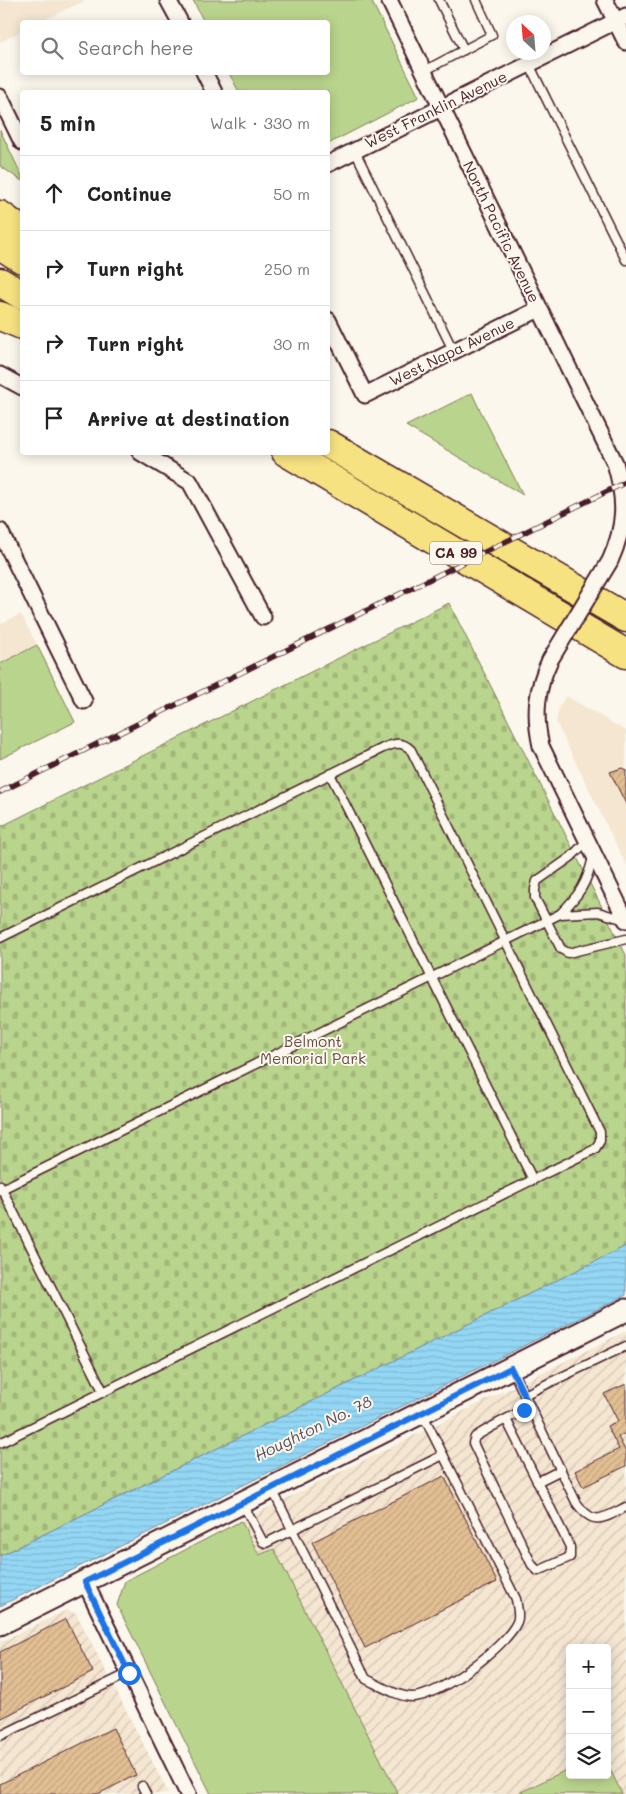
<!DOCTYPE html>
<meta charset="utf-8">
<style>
body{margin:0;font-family:Mali,sans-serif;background:#f6f6f6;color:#222}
.controls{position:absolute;right:15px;bottom:15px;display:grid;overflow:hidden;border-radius:5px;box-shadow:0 2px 12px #0003}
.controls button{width:45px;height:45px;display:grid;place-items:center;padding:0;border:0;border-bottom:1px solid #e0e0e0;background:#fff;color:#222;font:25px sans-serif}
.compass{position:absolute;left:506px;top:15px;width:45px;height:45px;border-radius:50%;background:#fff;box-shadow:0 2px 12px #0003;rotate:334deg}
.stop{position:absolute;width:15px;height:15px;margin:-11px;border:4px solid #1a73e8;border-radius:50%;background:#fff}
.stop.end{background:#1a73e8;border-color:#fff;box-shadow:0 1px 5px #0008}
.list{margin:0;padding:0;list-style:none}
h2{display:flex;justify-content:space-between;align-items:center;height:65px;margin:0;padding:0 20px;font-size:21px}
h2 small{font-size:16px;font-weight:400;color:#767676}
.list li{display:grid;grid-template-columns:32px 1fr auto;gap:15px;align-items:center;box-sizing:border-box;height:75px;padding:0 20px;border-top:1px solid #e0e0e0}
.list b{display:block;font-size:19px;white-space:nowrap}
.list em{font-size:16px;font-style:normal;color:#767676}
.icon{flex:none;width:28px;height:28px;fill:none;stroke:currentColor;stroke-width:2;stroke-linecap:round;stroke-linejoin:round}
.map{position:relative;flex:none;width:626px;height:1794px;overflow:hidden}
.search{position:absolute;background:#fff;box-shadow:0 2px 12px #0003;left:20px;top:20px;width:310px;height:55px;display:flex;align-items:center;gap:12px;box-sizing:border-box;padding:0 18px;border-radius:5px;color:#767676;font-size:19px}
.panel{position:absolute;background:#fff;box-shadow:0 2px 12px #0003;left:20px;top:90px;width:310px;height:365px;border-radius:5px}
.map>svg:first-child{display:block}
.built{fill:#f4e6d1}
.industrial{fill:url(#industrial-furrows)}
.green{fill:#b9d48c;stroke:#827a5c}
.cemetery{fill:url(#cemetery-stones);stroke:#827a5c}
.water{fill:url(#water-rules);stroke:#768da4}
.building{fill:url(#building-hatch);stroke:#4a1f2b}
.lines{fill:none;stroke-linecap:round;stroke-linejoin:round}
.lane-casing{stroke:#4a1f2b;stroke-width:11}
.street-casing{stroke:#4a1f2b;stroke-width:19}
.secondary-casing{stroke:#4a1f2b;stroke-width:25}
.highway-casing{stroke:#4a1f2b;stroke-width:31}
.lane{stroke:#fbf7ec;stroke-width:8}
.street{stroke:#fbf7ec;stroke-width:15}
.secondary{stroke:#fbf7ec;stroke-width:21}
.highway{stroke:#f7e281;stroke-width:28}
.rail-casing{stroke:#4a1f2b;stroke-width:5.5}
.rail{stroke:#fbf7ec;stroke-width:4;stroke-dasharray:11;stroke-linecap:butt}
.street-bridge-casing{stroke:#4a1f2b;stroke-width:19;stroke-linecap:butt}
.street-bridge{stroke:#fbf7ec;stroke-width:15}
.route{stroke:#1a73e8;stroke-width:6}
.labels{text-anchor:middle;stroke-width:4;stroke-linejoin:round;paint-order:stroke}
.shield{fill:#fbf7ec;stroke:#7f6065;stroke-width:1}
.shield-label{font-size:14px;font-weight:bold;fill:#4a1f2b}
.street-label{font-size:15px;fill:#4a1f2b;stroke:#fbf7ec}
.park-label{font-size:15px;fill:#664c43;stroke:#fbf7ec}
.water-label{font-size:16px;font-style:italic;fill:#5c4d5e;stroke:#fbf7ec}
</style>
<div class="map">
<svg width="626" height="1794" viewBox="0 0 626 1794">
<defs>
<pattern id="industrial-furrows" width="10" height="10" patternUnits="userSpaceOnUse" patternTransform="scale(1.25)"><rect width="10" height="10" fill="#f4e6d1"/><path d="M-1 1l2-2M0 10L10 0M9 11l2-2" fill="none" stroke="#d3c5b4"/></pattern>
<pattern id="cemetery-stones" width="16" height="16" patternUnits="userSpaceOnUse" patternTransform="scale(1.25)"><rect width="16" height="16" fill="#b9d48c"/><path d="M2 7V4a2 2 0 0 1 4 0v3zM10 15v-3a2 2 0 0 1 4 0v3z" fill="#a1b679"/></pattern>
<pattern id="water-rules" width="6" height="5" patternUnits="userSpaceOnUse" patternTransform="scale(1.25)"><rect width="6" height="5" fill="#93d7f5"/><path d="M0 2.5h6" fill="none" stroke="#80b8d2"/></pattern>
<pattern id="building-hatch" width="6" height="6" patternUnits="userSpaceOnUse" patternTransform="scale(1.25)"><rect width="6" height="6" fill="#e2bf93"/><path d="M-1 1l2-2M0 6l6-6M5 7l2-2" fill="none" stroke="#c3a47f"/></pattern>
</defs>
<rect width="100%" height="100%" fill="#fbf7ec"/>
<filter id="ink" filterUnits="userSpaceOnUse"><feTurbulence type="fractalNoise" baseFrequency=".02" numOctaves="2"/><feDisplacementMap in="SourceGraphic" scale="10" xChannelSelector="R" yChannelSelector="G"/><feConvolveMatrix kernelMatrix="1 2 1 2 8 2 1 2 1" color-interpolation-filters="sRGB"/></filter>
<g filter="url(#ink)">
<!-- built -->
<g class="built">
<path d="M 0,0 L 86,0 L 40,22 L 22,22 L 22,31 L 0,42 Z"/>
<path d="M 21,614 L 37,645 L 0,664 L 0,624 Z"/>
<path d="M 566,696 L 626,731 L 626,865 L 556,722 L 559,707 Z"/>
</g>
<!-- industrial -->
<g class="industrial">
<path d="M 626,1331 L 626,1794 L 622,1794 L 607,1763 L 607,1648 L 570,1648 L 570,1768 L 517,1794 L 398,1794 L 274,1549 L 259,1555 L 241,1521 Z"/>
<path d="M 67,1610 L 76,1613 L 169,1794 L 0,1794 L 0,1642 Z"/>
</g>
<!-- green -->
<g class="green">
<path d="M 193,0 L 371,0 L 419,97 L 328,144 L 328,92 L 239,92 L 229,73 L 328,72 L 328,22 L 204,22 Z"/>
<path d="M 0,130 L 22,176 L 22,181 L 0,166 Z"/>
<path d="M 472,393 L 478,406 L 523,495 L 406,426 Z"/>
<path d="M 37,645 L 75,722 L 0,759 L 0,664 Z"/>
<path d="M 241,1521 L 259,1555 L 274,1549 L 398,1794 L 211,1794 L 117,1605 L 125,1581 Z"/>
<path d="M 607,1763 L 622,1794 L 517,1794 L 570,1768 L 570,1775 L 607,1775 Z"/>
</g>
<!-- cemetery -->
<path class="cemetery" d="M 449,603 L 626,955 L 626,1246 L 0,1556 L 0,827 Z"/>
<!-- water -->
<path class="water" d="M 626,1246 L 626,1295 L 0,1606 L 0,1556 Z"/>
<!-- building -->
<g class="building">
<path d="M 622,768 L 626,770 L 626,804 L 610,772 Z"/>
<path d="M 626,1384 L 626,1433 L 618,1437 L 626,1452 L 626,1466 L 583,1487 L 575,1471 L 619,1449 L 607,1426 L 618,1421 L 604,1394 Z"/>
<path d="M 444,1476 L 497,1582 L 365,1648 L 312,1542 Z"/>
<path d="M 66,1619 L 93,1672 L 0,1719 L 0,1652 Z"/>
<path d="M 113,1728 L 136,1775 L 98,1794 L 0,1794 L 0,1784 Z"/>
</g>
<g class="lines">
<!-- lane casing -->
<g class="lane-casing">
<g id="lane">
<path d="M 439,0 L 464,50"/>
<path d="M 529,64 L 626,260"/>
<path d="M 424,71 L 492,35 L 476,0"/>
<path d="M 355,151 L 454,352"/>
<path d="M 330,774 L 533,1180"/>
<path d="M 587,841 L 571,857 L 537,881 L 535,889 L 535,898 L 561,949 L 568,953 L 626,939"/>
<path d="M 560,914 C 579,895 587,884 593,857"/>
<path d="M 0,938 L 383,748 C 395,743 402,741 411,750 L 600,1132 L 600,1141 L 595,1149 L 0,1443"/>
<path d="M 0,1185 L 103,1391"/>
<path d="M 0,1190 L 560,914 L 598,912 L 625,920"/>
<path d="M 512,1369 L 576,1502 C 593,1527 602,1519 626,1507"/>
<path d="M 524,1395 L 626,1346"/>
<path d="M 506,1419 L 570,1547 L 570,1557 L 538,1571 L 532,1565 L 473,1443 L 475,1437 C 493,1425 512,1416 530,1407"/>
<path d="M 537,1482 L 561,1470"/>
<path d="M 272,1489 L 366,1679 C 379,1685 398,1697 413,1697 C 440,1696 506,1647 517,1622 C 520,1616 517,1606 516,1599 L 422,1413"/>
<path d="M 243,1504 L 263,1542 L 266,1543 L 443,1455"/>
<path d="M 0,1736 L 129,1673"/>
<path d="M 142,1786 L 146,1794"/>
</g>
</g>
<!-- street casing -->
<g class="street-casing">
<g id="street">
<path d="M 168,0 L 180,22"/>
<path d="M 389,0 L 615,463 C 626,500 626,525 610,561"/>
<path d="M 605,0 L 626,42"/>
<path d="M 204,72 L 214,92"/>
<path d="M 0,97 L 22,142"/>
<path d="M 328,164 L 626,16"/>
<path d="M 328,320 L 365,395 L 539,309"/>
<path d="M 0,375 L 22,387"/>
<path d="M 140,452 L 190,482 L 263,617"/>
<path d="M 0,531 L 84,701"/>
<path d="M 550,660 C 536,689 534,715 541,746 L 626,920"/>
<path d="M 85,1582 L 188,1794"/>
</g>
</g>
<!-- secondary casing -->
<g class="secondary-casing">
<path id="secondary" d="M 0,1624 L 626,1310"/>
</g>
<!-- highway casing -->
<g class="highway-casing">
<g id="highway">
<path d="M 0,215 L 22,231"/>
<path d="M 0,245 L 22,259"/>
<path d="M 0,282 L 22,295"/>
<path d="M 0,316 L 22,325"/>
<path d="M 328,444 L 626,618"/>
<path d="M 286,452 L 626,654"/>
</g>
</g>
<!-- lane -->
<use href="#lane" class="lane"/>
<!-- street -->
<use href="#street" class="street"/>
<!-- secondary -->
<use href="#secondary" class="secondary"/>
<!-- highway -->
<use href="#highway" class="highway"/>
<!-- rail casing -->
<g class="rail-casing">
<path id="rail" d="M 0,792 L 626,482"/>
</g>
<!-- rail -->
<use href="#rail" class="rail"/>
<!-- street-bridge casing -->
<g class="street-bridge-casing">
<path id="street-bridge" d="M 550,660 L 610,561"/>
</g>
<!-- street-bridge -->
<use href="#street-bridge" class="street-bridge"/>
</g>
</g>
<g class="lines" filter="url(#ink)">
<!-- route -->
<path class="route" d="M 129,1673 L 85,1582 L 511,1368 L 530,1407 L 524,1410"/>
</g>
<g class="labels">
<!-- shield labels -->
<rect class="shield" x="430" y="541.5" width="52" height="23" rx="4"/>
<g class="shield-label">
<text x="456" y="558">CA 99</text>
</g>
<!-- street labels -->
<g class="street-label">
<text transform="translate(436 110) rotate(-26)" y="5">West Franklin Avenue</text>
<text transform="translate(501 232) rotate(64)" y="5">North Pacific Avenue</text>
<text transform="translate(452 352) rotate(-26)" y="5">West Napa Avenue</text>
</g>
<!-- park labels -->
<g class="park-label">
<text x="313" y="1047">Belmont<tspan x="313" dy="17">Memorial Park</tspan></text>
</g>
<!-- water labels -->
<g class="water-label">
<text transform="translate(313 1428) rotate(-26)" y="6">Houghton No. 78</text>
</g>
</g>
</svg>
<div class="controls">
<button>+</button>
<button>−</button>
<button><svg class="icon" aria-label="layers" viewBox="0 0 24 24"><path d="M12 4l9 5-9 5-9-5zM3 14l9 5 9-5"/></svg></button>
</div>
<svg class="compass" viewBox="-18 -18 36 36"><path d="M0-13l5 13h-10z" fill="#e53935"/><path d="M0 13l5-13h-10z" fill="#767676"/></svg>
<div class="stop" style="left:129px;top:1673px"></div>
<div class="stop end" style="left:524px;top:1410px"></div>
<div class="search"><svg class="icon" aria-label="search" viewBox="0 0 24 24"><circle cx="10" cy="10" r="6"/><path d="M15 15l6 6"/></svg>Search here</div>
<section class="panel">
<h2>5 min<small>Walk · 330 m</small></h2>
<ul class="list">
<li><svg class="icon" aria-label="ahead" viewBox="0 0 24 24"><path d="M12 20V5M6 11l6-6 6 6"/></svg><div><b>Continue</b></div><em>50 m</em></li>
<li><svg class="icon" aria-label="right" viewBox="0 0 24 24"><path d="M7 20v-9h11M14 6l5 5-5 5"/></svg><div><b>Turn right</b></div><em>250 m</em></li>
<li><svg class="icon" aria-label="right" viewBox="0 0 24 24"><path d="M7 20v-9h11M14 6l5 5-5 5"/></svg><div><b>Turn right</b></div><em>30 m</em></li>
<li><svg class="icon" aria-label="arrive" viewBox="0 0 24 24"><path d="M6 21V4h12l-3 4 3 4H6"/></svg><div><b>Arrive at destination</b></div></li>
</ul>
</section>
</div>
